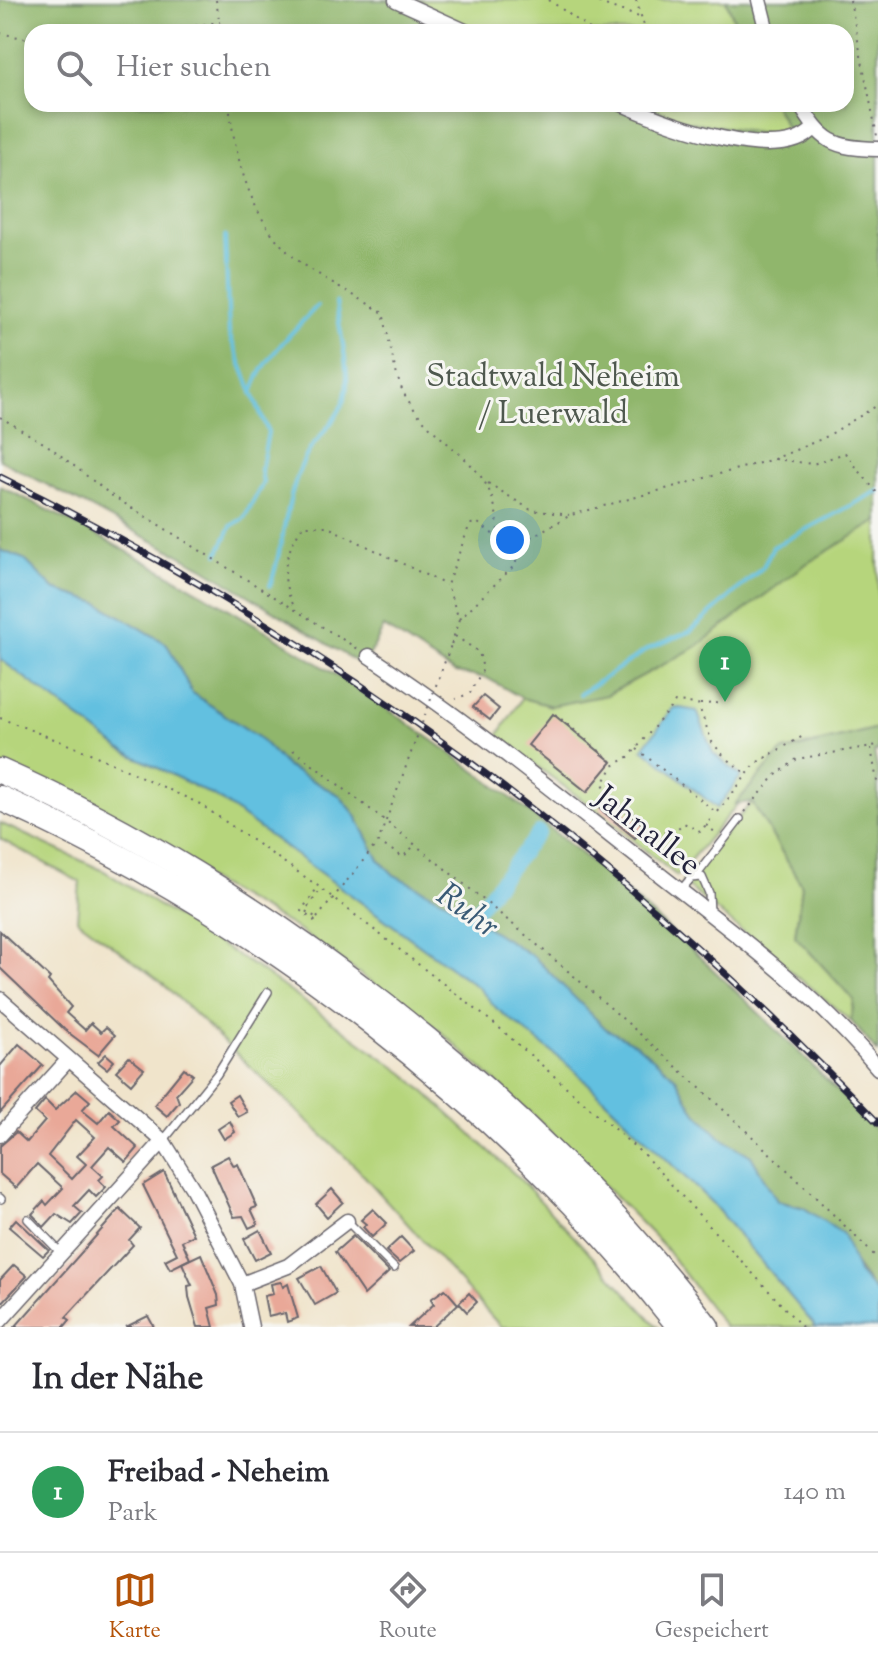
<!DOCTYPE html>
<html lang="de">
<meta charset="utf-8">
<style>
body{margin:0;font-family:"Sorts Mill Goudy",serif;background:#f2f2f3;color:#2b2b33}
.you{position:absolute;left:510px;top:540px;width:28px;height:28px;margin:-20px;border:6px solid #fff;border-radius:50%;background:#1a73e8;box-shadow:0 0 0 12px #1a73e833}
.badge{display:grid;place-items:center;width:52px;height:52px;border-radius:50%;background:#b45309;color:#fff;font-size:26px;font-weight:700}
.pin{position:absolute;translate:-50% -66px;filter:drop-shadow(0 2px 4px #0008)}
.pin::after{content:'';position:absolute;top:42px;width:28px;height:24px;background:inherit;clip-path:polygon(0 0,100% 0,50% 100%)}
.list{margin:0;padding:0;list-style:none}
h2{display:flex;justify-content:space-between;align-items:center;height:104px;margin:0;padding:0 32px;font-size:34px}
h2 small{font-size:26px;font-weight:400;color:#7c7c81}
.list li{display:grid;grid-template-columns:52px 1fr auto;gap:24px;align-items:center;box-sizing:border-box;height:120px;padding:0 32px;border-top:2px solid #e1e1e2}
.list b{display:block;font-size:30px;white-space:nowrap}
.list p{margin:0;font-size:26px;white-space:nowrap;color:#7c7c81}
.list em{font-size:26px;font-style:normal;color:#7c7c81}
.icon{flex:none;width:44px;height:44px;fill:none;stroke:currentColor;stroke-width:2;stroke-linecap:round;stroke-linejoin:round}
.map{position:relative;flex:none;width:878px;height:1327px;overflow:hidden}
.search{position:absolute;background:#fff;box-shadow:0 4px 12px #0003;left:24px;right:24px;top:24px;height:88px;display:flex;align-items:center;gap:20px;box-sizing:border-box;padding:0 28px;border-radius:24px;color:#7c7c81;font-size:30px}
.sheet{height:224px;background:#fff}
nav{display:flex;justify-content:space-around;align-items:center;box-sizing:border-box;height:112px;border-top:2px solid #e1e1e2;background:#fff;font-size:22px;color:#7c7c81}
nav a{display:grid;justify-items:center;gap:4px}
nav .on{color:#b45309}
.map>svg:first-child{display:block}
.green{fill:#b6d57c;stroke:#6c7c5c;stroke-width:2}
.forest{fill:#90b66c;stroke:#596c54;stroke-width:2}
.water{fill:#62c0e0;stroke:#42718e;stroke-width:2}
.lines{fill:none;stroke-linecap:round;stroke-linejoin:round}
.stream{stroke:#62c0e0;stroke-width:4}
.canal{stroke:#62c0e0;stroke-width:14}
.building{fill:#e9a898;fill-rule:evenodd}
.service-casing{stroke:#6a666d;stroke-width:10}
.minor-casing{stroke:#6a666d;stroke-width:17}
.motorway-casing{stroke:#6a666d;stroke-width:27}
.path{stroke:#6a666d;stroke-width:2;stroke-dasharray:2 6;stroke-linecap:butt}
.service{stroke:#fff;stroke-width:7}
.minor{stroke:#fff;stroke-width:14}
.motorway{stroke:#fff;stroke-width:24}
.rail-casing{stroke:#22223b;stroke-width:7}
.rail{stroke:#f6f6f2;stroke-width:4;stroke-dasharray:12;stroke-linecap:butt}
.path-bridge{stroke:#6a666d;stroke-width:2;stroke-dasharray:2 6;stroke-linecap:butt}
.labels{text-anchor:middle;stroke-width:6;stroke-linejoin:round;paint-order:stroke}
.park-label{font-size:32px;fill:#4e584e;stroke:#f6f6f2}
.street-label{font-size:32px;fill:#22223b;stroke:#f6f6f2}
.water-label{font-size:34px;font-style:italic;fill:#385975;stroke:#f6f6f2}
</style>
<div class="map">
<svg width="878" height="1327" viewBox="0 0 878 1327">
<rect width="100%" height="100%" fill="#f6f6f2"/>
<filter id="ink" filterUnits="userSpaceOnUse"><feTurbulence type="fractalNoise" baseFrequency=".0125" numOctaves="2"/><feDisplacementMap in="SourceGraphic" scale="16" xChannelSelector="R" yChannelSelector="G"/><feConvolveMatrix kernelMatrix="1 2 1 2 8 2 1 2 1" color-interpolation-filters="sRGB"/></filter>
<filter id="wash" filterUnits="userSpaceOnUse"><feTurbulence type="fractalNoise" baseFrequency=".006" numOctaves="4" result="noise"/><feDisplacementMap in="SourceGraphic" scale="32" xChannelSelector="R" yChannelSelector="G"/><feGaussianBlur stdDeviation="1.8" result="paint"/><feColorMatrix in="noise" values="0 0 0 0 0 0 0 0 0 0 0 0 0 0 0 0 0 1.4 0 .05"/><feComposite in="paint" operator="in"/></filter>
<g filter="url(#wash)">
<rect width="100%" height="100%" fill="#f0e4cb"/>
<!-- green -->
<g class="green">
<path d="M 416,0 L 726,0 L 739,32 L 478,32 Z"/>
<path d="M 641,104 L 774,104 L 792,137 L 689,122 Z"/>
<path d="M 878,521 L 878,728 L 781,752 L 677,876 L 595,809 L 497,737 L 522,698 L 551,706 Z"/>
<path d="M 0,659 L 120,749 L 216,797 L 479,988 L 497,1008 L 571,1067 L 712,1203 L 816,1327 L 725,1327 L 662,1244 L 555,1136 L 440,1031 L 291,925 L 0,765 Z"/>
<path d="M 752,802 L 802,886 L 795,936 L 854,1000 L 851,1021 L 682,882 Z"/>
<path d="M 0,823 L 104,871 L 260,970 L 405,1074 L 520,1179 L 658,1327 L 501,1327 L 357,1168 L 161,982 L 77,919 L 80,882 L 0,839 Z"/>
</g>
<!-- forest -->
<g class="forest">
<path d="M 0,0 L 416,0 L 478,32 L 32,32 L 32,104 L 641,104 L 689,122 L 791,137 L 774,104 L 846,104 L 846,32 L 739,32 L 726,0 L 878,0 L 878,521 L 806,564 L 696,647 L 607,695 L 551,706 L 522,698 L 487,678 L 455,673 L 384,627 L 369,656 L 360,664 L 202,567 L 0,460 Z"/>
<path d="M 0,486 C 217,592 426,721 610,878 C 705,958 792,1044 878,1132 L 878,1295 C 859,1274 825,1218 802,1207 C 795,1204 785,1203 777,1201 L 751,1156 L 720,1138 L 693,1109 L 676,1078 L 636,1044 L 606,1029 L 534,957 L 446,902 L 394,875 L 379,860 L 355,814 L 339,795 L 287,767 L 258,737 L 192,693 L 167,644 L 98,603 L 54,589 L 24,559 L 0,550 Z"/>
<path d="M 878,728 L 878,751 L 874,752 L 878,772 L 878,1053 L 851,1021 L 854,1000 L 795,936 L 802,886 L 752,802 L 735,804 L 781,752 Z"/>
</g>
<!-- water -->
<g class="water">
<path d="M 0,550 L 24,559 L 54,589 L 98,603 L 167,644 L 192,693 L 258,737 L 287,767 L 339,795 L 355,814 L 379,860 L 394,875 L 446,901 L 534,957 L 606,1029 L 636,1044 L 676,1078 L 693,1109 L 720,1137 L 751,1156 L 777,1201 L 804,1208 L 843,1234 L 858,1273 L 878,1295 L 878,1327 L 816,1327 L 712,1203 L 571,1067 L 497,1009 L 479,988 L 216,797 L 120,749 L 0,659 Z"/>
<path d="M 674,707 L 697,711 L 713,753 L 741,776 L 717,808 L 643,748 Z"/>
</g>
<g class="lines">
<!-- stream -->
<g class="stream">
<path d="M 252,393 C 262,359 293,332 317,306"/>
<path d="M 218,554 L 231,526 L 244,518 L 263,483 L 261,470 L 268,432 L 229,334 L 225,236"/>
<path d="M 270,586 C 285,544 285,490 309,451 C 324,429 347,412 347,382 C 347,357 339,328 336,302"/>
<path d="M 580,694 L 648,649 L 691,631 L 763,567 L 773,547 L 878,491"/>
</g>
<!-- canal -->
<path class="canal" d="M 471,917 L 539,832"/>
</g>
<g id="blocks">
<!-- building -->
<g class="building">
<path d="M 483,696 L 499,709 L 490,720 L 473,707 Z"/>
<path d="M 553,714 L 612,762 L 587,792 L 528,745 Z"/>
<path d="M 608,797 L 645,826 L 635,838 L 599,808 Z"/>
<path d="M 0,931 L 50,978 L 48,981 L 71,1007 L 66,1013 L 85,1030 L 91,1023 L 101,1032 L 106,1027 L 115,1035 L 98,1055 L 65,1030 L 0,968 Z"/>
<path d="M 19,1044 L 43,1065 L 0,1113 L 0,1066 Z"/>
<path d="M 106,1054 L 114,1061 L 107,1069 L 98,1062 Z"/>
<path d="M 129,1057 L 144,1069 L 131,1084 L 116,1071 Z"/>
<path d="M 184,1068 L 193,1075 L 176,1094 L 179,1102 L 167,1116 L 154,1105 Z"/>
<path d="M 77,1090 L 90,1101 L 82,1110 L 98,1123 L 109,1110 L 120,1120 L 114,1126 L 138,1148 L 126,1162 L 109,1147 L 92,1166 L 103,1176 L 99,1180 L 106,1187 L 96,1197 L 89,1190 L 74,1206 L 82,1213 L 72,1224 L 56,1214 L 44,1227 L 32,1214 L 44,1201 L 47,1205 L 63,1188 L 37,1164 L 16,1188 L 0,1174 L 0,1146 L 16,1132 L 27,1142 L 45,1121 L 35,1112 L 45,1100 L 55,1110 ZM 76,1120 L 95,1137 L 77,1156 L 86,1164 L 72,1179 L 48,1156 Z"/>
<path d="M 237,1095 L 247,1112 L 238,1117 L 228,1101 Z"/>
<path d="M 230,1121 L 235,1132 L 224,1139 L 218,1129 Z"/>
<path d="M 228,1156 L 234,1166 L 238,1164 L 257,1207 L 251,1209 L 258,1224 L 249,1228 L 243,1216 L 234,1217 L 211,1165 Z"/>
<path d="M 164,1172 L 194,1235 L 182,1241 L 190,1259 L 170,1269 L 165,1260 L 177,1254 L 143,1185 Z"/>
<path d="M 332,1189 L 343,1202 L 327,1217 L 316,1204 Z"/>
<path d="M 120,1209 L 140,1228 L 129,1240 L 133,1245 L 66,1317 L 70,1320 L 64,1327 L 15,1327 Z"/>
<path d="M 373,1209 L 387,1223 L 372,1237 L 363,1227 L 366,1224 L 361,1220 Z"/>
<path d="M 16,1219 L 49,1250 L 43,1256 L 9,1227 Z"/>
<path d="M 260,1230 L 271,1252 L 255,1260 L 244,1239 Z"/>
<path d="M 353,1236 L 389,1272 L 364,1295 L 335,1252 Z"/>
<path d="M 401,1237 L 414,1251 L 399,1263 L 386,1251 Z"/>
<path d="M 201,1254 L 218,1295 L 219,1305 L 209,1308 L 214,1327 L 198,1327 L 189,1297 L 188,1286 L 192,1285 L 182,1263 Z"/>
<path d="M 14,1265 L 27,1276 L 0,1305 L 0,1280 Z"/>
<path d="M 321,1266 L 336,1293 L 315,1305 L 299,1278 Z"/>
<path d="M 281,1282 L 283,1287 L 288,1284 L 298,1318 L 287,1322 L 285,1313 L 268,1317 L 264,1296 L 273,1294 L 271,1284 Z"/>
<path d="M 445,1289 L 458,1304 L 433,1327 L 409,1327 L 434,1304 L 431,1299 Z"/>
<path d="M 469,1293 L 477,1302 L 467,1312 L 459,1303 Z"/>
<path d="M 148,1316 L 154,1327 L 126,1327 Z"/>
</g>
</g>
</g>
<g filter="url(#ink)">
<use href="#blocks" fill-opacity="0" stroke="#6a666d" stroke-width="2"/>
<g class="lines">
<!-- service casing -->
<g class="service-casing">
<g id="service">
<path d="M 696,876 L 740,819"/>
<path d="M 681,890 L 691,878 L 702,877 L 709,893 L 710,912"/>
<path d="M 163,1141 L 217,1074 L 268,992"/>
<path d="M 0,1198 L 1,1199"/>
<path d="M 28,1219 L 60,1252"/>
<path d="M 348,1222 L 394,1268"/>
</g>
</g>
<!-- minor casing -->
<g class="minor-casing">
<g id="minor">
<path d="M 396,0 L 467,32"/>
<path d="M 759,0 L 767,32"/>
<path d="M 622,104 C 663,122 780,168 814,128"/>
<path d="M 800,104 C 822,142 833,148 878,149"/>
<path d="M 369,656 C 469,722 561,797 655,871 C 733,932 815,992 878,1068"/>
<path d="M 0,999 L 163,1141 L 193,1189 L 242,1284 L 251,1327"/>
<path d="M 0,1135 L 68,1060"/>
<path d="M 242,1284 L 288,1266 L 347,1221"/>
<path d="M 0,1321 L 163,1141"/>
</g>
</g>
<!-- motorway casing -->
<g class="motorway-casing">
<g id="motorway">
<path d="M 0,771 C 261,886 534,1100 707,1327"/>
<path d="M 0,798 C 261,916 503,1101 680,1327"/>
</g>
</g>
<!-- path -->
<g class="path">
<path d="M 216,0 L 221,32"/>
<path d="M 549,0 L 594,32"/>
<path d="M 591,0 L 642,18"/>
<path d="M 636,0 L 646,32"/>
<path d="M 850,0 L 877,136"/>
<path d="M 156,32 L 220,22"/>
<path d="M 0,33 L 32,40"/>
<path d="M 229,104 C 235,156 249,214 288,252 C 306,270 359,297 383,313 C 389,336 394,378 406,397 C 442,456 499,458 498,538 L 478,523 L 470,524 L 447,585 L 459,619 L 451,645"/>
<path d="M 0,417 L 50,447 L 111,495 L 358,649"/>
<path d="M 775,459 L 813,464 L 845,453 L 878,494"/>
<path d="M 488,483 L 531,510 L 569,515"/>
<path d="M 499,538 L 527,539 L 571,515 L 774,459 L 824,438 L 878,405"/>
<path d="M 293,604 C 278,576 286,550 303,526 L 326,526 L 446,585"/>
<path d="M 459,619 L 514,566 L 527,540"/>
<path d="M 455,636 L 479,652 L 483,669 L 470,693 L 456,699"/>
<path d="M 700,704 L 723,703"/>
<path d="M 555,714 L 614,763"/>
<path d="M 0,718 L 90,753 L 200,804 L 318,886 L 496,1025 L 645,1156 L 802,1327"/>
<path d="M 871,748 L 878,787"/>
<path d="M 637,749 L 717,813 L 756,763 L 803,736 L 802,733"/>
<path d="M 293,750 C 500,906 695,1075 878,1259"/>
<path d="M 729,760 L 744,772"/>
<path d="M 609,793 L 603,784 L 613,766 L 630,756 L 675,702 L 698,704 L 712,742 L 723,755"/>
<path d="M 597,807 L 609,793 L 656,833 L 673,832 L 684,823 L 700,832 L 710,820"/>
<path d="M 745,812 L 775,776 L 797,759 L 878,745"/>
<path d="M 706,825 L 716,833"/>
<path d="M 378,842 L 403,857 L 415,845"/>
<path d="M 315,921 L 301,911 L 318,887"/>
<path d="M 314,922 L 317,918 L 305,911 L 321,889"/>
</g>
<!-- service -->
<use href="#service" class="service"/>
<!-- minor -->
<use href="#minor" class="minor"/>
<!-- motorway -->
<use href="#motorway" class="motorway"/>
<!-- rail casing -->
<g class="rail-casing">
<path id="rail" d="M 0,477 C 338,644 617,851 878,1123"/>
</g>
<!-- rail -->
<use href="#rail" class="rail"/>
<!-- path-bridge -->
<path class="path-bridge" d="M 317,918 L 378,842 L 451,645"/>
</g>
</g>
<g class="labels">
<!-- park labels -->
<g class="park-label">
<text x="553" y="386">Stadtwald Neheim<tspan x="553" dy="37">/ Luerwald</tspan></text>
</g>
<!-- street labels -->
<g class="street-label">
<text transform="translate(649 830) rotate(38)" y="11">Jahnallee</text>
</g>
<!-- water labels -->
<g class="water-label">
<text transform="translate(469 909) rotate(36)" y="12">Ruhr</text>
</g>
</g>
</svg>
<div class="you"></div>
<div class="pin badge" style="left:725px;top:702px;background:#2e9e5b">1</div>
<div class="search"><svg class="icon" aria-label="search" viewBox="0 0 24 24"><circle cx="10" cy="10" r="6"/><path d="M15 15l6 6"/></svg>Hier suchen</div>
</div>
<section class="sheet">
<h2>In der Nähe<small></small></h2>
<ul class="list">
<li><span class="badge" style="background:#2e9e5b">1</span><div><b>Freibad - Neheim</b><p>Park</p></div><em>140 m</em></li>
</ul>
</section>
<nav>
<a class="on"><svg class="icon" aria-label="map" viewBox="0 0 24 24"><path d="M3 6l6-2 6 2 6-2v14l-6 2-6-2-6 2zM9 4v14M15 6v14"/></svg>Karte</a>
<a><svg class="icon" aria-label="directions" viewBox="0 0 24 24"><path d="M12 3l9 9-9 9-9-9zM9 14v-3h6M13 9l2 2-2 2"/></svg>Route</a>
<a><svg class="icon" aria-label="saved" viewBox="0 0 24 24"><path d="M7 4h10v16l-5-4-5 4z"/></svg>Gespeichert</a>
</nav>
